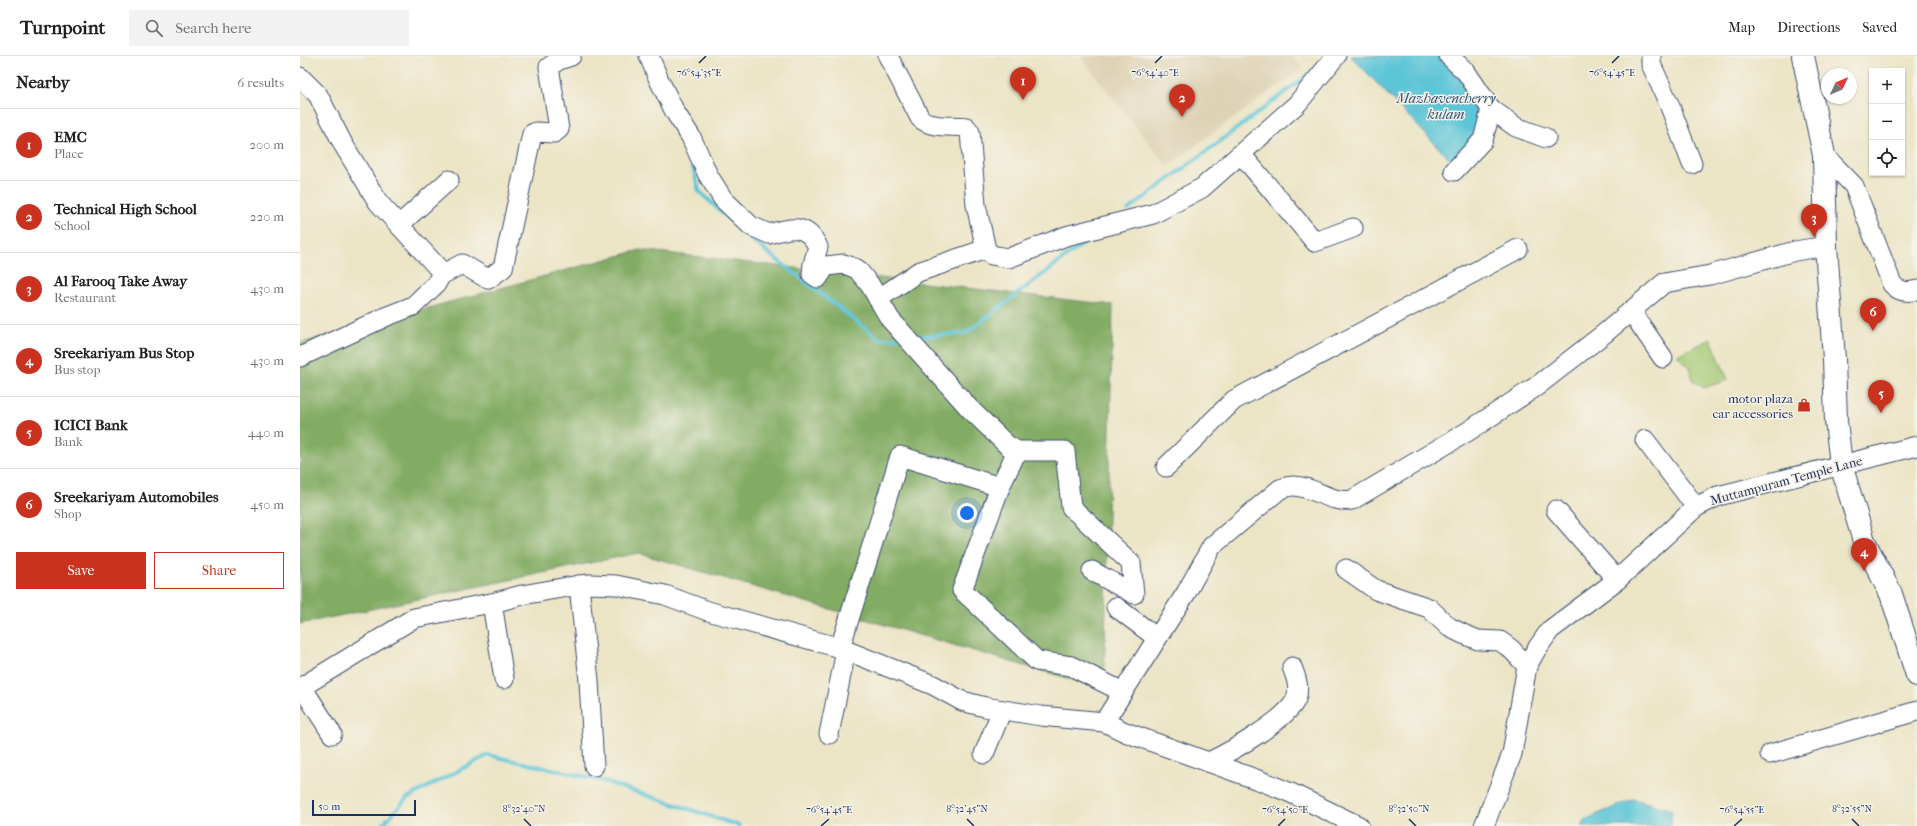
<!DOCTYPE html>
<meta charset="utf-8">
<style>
body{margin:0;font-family:"IM FELL French Canon",serif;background:#f2f2f2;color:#202124}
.controls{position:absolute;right:12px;top:12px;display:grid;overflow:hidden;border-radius:0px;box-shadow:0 1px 3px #0004}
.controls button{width:36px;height:36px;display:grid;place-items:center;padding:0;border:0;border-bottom:1px solid #e0e0e0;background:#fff;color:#202124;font:20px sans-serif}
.compass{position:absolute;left:1521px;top:12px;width:36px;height:36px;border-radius:50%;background:#fff;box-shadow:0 1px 3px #0004;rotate:46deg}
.scale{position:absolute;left:12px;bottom:10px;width:104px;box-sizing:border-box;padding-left:4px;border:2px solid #1b2f5e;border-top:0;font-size:11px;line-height:14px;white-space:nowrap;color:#1b2f5e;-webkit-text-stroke:3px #f7f3e8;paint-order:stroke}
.you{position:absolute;left:667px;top:457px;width:14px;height:14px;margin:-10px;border:3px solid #fff;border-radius:50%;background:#1a73e8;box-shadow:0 0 0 6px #1a73e833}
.badge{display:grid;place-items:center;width:26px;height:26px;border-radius:50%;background:#c8321e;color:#fff;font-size:13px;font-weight:700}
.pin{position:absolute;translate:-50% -33px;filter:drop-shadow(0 1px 2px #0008)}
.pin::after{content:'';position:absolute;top:21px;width:14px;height:12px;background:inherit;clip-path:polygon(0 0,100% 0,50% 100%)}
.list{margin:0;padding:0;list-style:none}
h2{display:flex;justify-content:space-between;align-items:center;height:52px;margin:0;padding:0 16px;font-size:17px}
h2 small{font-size:13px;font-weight:400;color:#757577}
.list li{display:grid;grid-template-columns:26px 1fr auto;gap:12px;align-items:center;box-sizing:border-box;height:72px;padding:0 16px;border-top:1px solid #e0e0e0}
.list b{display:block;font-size:15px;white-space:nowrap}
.list p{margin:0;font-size:13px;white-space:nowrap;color:#757577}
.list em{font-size:13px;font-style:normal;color:#757577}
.actions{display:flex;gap:8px;padding:12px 16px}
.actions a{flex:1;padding:9px 0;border:1px solid #c8321e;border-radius:0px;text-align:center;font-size:14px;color:#c8321e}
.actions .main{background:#c8321e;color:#fff}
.icon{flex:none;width:22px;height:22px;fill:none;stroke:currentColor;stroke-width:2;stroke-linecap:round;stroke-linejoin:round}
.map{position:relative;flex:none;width:1617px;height:770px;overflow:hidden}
header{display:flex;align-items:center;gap:24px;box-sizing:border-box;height:56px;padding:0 20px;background:#fff;border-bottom:1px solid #e0e0e0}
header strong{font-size:19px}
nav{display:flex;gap:22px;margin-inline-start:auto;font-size:14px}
.search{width:280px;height:36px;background:#f2f2f2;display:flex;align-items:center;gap:10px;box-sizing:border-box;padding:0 14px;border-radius:0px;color:#757577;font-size:15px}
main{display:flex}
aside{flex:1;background:#fff}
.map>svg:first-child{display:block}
.built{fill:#ded3b6}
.green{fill:#a3c872;stroke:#5f7c68}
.forest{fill:#82ac64;stroke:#4e6e61}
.water{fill:#5cc5d7;stroke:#3c7a9a}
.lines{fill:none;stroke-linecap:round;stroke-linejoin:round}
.stream{stroke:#5cc5d7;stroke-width:4}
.minor-casing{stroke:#3a4a6d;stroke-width:21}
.major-casing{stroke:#3a4a6d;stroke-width:24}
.minor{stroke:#fff;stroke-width:19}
.major{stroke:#fff;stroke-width:22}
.ticks{fill:none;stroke:#1b2f5e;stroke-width:1.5}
.labels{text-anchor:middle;stroke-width:3;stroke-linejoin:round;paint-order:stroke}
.poi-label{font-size:13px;fill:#1b2f5e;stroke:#f7f3e8;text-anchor:end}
.street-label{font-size:13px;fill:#1b2f5e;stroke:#f7f3e8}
.water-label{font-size:14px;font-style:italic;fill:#2b547c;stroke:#f7f3e8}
.ticks-label{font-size:10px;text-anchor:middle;fill:#1b2f5e;stroke:#f7f3e8;stroke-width:3;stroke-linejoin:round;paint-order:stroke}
</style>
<header>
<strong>Turnpoint</strong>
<div class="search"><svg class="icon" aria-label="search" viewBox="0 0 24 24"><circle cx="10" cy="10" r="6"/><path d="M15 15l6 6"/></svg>Search here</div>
<nav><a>Map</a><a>Directions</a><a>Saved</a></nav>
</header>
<main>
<aside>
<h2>Nearby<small>6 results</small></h2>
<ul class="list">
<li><span class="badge">1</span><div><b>EMC</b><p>Place</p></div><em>200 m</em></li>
<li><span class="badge">2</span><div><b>Technical High School</b><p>School</p></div><em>220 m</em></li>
<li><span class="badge">3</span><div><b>Al Farooq Take Away</b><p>Restaurant</p></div><em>430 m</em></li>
<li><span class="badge">4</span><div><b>Sreekariyam Bus Stop</b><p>Bus stop</p></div><em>430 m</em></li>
<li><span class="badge">5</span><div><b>ICICI Bank</b><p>Bank</p></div><em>440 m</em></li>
<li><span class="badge">6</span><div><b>Sreekariyam Automobiles</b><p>Shop</p></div><em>450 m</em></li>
</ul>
<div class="actions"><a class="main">Save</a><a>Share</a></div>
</aside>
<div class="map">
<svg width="1617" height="770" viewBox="0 0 1617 770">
<rect width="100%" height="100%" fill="#f7f3e8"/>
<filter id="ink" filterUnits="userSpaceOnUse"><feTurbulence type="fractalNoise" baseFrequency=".025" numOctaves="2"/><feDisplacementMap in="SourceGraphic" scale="8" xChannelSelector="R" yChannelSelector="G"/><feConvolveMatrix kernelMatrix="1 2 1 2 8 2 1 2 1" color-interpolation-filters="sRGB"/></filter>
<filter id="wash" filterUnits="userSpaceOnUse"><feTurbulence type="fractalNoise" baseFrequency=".012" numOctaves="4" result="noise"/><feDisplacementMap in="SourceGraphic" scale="16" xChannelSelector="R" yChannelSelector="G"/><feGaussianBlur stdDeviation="0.9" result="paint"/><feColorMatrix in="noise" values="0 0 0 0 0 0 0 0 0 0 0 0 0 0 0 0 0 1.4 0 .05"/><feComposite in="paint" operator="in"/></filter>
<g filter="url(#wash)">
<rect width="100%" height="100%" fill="#ebe4c5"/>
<!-- built -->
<path class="built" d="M 780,0 L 991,0 L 1003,12 L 867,110 Z"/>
<!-- green -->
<path class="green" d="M 1411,283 L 1428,324 L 1404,332 L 1393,325 L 1389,311 L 1377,299 Z"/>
<!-- forest -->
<path class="forest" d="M 340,194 L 813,249 L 804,633 L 338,497 L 0,568 L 0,287 Z"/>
<!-- water -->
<g class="water">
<path d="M 1051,0 L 1140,0 L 1149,6 L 1188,62 L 1156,110 Z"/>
<path d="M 1334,743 L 1372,754 L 1371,770 L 1282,770 L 1286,763 Z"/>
</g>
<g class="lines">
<!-- stream -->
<g class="stream">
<path d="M 391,103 L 399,135 L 449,182 L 579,283 L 598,282"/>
<path d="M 828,154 L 1011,17"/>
<path d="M 613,281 L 666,277 L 789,183"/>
<path d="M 81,770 L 107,742 L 188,699 L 300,724 L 440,770"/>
</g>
</g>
</g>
<g filter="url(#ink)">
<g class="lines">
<!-- minor casing -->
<g class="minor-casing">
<g id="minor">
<path d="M 349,0 L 359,24 L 375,56 L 391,81 L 408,119 L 423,143 L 451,170 L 469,178 C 491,171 507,167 518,191 L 513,208 L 512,218 L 518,222 L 526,210 L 544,208 L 557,213 L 570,229 L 590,263 L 669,352 L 707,389 L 717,395 L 765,395 L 771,451 L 831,507 L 834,538 L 792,515"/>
<path d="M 588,0 L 620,62 C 632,73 651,69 666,71 L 670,76 L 676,149 L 686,193 L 691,199 L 709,202 L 766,180 L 853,158 L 902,132 L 997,48 L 1036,0"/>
<path d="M 1149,0 L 1166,16 L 1191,53 L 1183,84 L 1154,115"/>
<path d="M 1351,0 L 1351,8 L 1369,48 L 1392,108"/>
<path d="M 0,21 L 18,39 L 43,88 L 78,146 L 139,213 L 141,219 L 136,228 L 113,250 L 85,261 L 0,301"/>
<path d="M 1191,53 L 1216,71 L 1246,82"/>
<path d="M 941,98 L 1015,186 L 1053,172"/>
<path d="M 1524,99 L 1554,130 L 1592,228 C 1599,236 1607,237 1617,234"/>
<path d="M 99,169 L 149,124"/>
<path d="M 141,219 L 162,208 L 188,223 L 203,212 L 232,78 L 236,76 L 254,77 L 259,73 L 249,11 L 259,4 L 271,0"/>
<path d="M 578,243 L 618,216 L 686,193"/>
<path d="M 1331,255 L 1363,302"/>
<path d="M 1345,384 L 1396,451"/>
<path d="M 717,395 L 700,431 L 662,534 L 737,605 L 771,610 L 823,636"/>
<path d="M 866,411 L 934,344 L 1218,193"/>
<path d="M 1256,454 L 1317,524"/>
<path d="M 1046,513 L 1076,534 L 1129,552 L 1149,571 L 1163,578 L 1178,584 L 1200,585 L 1211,593 L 1227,610"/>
<path d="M 279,529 L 289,625 L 294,710"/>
<path d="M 192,547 L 204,623"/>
<path d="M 816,551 L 857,582"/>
<path d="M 540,592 L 600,400 L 700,431"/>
<path d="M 2,631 L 32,678"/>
<path d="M 0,632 L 114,562 L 196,546 L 222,539 L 279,529 L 290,528 L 316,529 L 365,539 L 408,555 L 540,592 L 633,629 L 662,645 L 685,651 L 741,660 L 804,666 L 825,676 L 961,725 L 991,737 L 1059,770"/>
<path d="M 804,666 L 886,537 L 912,490 L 980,433 C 984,432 989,430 993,430 C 1014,430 1031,448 1052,444 L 1167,376 L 1237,330 L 1305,277 L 1364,227 L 1410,219 L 1495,195 L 1526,190"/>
<path d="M 529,678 L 546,595"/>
<path d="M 684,698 L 702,654"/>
<path d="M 1470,698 L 1617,655"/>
<path d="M 909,706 C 930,696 987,664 996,643 C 1000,632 996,621 992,611"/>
<path d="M 1184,770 L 1212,698 L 1227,610 L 1236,594 L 1250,574 L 1317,524 L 1396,451 L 1418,440 L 1617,390"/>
</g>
</g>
<!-- major casing -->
<g class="major-casing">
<path id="major" d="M 1503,0 L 1524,99 L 1526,190 L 1534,303 L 1536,365 L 1541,409 L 1564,485 L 1591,538 L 1617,619"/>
</g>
<!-- minor -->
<use href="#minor" class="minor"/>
<!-- major -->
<use href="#major" class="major"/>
</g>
</g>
<!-- ticks -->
<path class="ticks" d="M 399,7 L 406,0M 855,7 L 862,0M 1312,7 L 1319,0M 224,763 L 231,770M 667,763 L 674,770M 1109,763 L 1116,770M 1552,763 L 1559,770M 521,770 L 529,763M 978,770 L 985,763M 1434,770 L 1442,763"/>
<!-- icons -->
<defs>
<g id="shop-bare" transform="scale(1.08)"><path d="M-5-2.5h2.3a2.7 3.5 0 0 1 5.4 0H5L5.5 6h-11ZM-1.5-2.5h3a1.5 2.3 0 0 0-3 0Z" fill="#c8321e" stroke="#f7f3e8" stroke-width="2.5" paint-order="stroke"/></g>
</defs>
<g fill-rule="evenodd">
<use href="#shop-bare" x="1504" y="349"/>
</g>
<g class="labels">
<!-- poi labels -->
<g class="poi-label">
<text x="1493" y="347">motor plaza<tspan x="1493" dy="15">car accessories</tspan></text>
</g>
<!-- street labels -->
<g class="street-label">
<text transform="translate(1486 424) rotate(-15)" y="5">Muttampuram Temple Lane</text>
</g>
<!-- water labels -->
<g class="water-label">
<text x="1146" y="47">Mazhavencherry<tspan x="1146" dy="16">kulam</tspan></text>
</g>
</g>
<g class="ticks-label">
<text x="399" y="20">76°54'35"E</text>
<text x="855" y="20">76°54'40"E</text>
<text x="1312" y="20">76°54'45"E</text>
<text x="224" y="756">8°32'40"N</text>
<text x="667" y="756">8°32'45"N</text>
<text x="1109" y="756">8°32'50"N</text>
<text x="1552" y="756">8°32'55"N</text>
<text x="529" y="757">76°54'45"E</text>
<text x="985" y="757">76°54'50"E</text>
<text x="1442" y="757">76°54'55"E</text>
</g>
</svg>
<div class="controls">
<button>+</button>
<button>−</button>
<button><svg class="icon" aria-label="locate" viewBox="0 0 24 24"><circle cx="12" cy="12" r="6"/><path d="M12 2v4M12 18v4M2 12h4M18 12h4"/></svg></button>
</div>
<svg class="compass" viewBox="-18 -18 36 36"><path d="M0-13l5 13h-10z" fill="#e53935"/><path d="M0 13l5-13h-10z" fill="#757577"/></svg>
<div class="scale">50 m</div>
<div class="you"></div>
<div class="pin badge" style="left:723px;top:44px">1</div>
<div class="pin badge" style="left:882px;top:61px">2</div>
<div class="pin badge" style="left:1514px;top:181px">3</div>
<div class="pin badge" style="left:1564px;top:515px">4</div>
<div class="pin badge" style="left:1581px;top:357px">5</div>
<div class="pin badge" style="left:1573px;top:275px">6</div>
</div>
</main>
